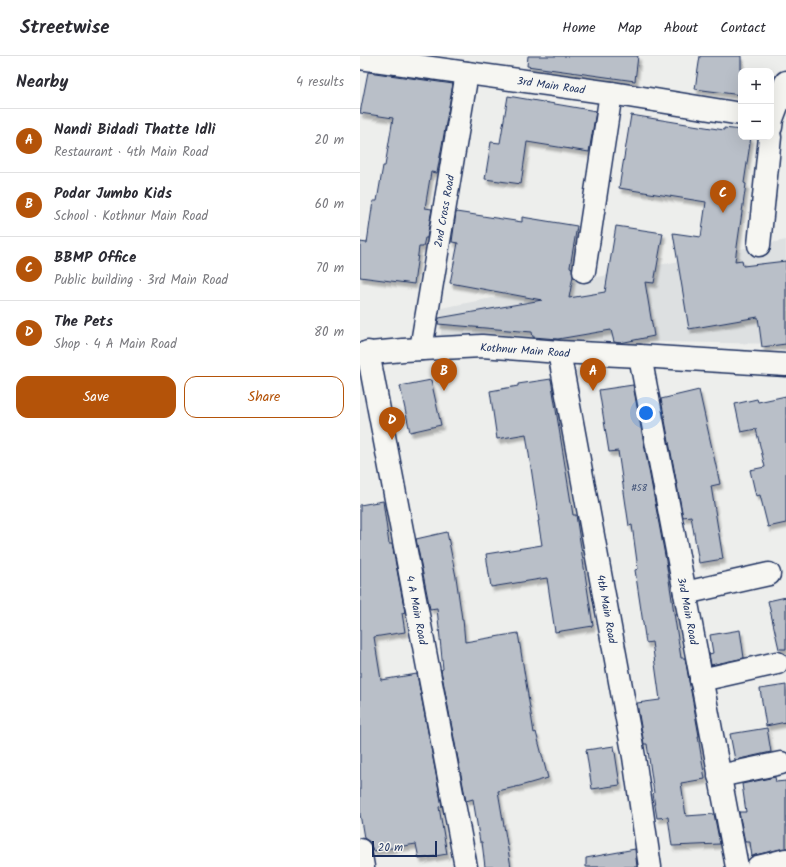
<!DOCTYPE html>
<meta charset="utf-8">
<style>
body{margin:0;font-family:Kalam,sans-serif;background:#f2f2f3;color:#2b2b33}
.controls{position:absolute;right:12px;top:12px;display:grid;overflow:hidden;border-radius:8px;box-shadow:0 4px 16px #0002}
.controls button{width:36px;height:36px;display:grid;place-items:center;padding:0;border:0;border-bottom:1px solid #e1e1e2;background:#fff;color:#2b2b33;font:20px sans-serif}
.scale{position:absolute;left:12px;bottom:10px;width:65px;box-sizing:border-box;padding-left:4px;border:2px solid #1b2f5e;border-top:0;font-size:11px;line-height:14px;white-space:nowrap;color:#1b2f5e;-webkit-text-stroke:3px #f6f6f2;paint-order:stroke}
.you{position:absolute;left:286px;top:357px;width:14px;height:14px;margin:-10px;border:3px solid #fff;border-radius:50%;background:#1a73e8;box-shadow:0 0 0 6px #1a73e833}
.badge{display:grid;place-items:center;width:26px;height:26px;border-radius:50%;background:#b45309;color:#fff;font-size:13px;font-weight:700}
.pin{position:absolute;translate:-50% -33px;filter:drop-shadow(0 1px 2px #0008)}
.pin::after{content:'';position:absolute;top:21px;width:14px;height:12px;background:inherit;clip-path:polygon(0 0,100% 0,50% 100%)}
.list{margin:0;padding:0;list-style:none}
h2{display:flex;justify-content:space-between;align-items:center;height:52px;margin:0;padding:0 16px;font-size:17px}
h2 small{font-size:13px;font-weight:400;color:#7c7c81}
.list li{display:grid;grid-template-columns:26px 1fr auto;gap:12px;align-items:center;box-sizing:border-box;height:64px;padding:0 16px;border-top:1px solid #e1e1e2}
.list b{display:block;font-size:15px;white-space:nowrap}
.list p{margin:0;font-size:13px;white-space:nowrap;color:#7c7c81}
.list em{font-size:13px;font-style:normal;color:#7c7c81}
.actions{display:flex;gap:8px;padding:12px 16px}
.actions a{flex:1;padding:9px 0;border:1px solid #b45309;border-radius:12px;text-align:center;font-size:14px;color:#b45309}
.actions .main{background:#b45309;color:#fff}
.map{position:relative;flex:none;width:426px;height:811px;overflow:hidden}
header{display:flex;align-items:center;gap:24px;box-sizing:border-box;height:56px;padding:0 20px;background:#fff;border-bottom:1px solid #e1e1e2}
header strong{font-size:19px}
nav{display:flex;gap:22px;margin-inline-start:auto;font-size:14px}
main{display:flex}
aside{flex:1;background:#fff}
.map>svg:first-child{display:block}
.built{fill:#dde0e1}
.building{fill:#b9bfc8;stroke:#1b2f5e;filter:url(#shadow)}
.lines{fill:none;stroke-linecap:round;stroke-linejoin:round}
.minor-casing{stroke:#1b2f5e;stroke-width:25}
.major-casing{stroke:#1b2f5e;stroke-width:25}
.minor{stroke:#f6f6f2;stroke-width:22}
.major{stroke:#f6f6f2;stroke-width:22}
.labels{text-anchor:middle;stroke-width:3.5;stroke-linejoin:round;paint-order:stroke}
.number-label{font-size:9px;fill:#425378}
.street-label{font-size:11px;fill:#1b2f5e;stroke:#f6f6f2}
</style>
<header>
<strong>Streetwise</strong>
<nav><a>Home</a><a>Map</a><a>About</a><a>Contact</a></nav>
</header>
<main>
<aside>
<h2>Nearby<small>4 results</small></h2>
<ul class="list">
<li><span class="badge">A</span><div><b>Nandi Bidadi Thatte Idli</b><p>Restaurant · 4th Main Road</p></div><em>20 m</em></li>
<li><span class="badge">B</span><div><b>Podar Jumbo Kids</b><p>School · Kothnur Main Road</p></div><em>60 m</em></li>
<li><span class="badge">C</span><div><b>BBMP Office</b><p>Public building · 3rd Main Road</p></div><em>70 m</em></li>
<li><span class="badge">D</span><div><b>The Pets</b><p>Shop · 4 A Main Road</p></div><em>80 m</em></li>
</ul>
<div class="actions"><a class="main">Save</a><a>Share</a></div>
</aside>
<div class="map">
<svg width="426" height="811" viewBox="0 0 426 811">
<defs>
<filter id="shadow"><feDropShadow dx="2.5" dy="4.5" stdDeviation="1" flood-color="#0004"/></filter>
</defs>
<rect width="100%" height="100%" fill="#edeeec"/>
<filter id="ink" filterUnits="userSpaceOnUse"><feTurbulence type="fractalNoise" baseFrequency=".025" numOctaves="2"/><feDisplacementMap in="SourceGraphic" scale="8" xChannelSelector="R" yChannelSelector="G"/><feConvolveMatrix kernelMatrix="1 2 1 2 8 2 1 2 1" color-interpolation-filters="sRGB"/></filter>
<g filter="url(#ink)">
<!-- built -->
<path class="built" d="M 426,184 L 426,288 L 233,285 L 81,279 L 81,252 Z"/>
<!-- building -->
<g class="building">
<path d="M 168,0 L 278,0 L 275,25 L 167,10 Z"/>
<path d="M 340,0 L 381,0 L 381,39 L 335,33 Z"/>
<path d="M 8,16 L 93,28 L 77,117 L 71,116 L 65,152 L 72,153 L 67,182 L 65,182 L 63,191 L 59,191 L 54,228 L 0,221 L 0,186 L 7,187 L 13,145 L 17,145 L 23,110 L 25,110 L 33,62 L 0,57 Z"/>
<path d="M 148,40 L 236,55 L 229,96 L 167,86 L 161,128 L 125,123 L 131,86 L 140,87 Z"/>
<path d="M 271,59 L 364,74 L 364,72 L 381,74 L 381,81 L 391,81 L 384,127 L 386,128 L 375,205 L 382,204 L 383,210 L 426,205 L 426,288 L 402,291 L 398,261 L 329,273 L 313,177 L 341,181 L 346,146 L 259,132 Z"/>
<path d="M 96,156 L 162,166 L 162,161 L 217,170 L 210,211 L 212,212 L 213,220 L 209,242 L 245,236 L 256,170 L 303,177 L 294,227 L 285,226 L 294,280 L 260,287 L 254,286 L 251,274 L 198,283 L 173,281 L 172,276 L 78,268 L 79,262 L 182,244 L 90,227 L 98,187 L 92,186 Z"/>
<path d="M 191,323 L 213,459 L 216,459 L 233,570 L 195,576 L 187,522 L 131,531 L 126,498 L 182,489 L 178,465 L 179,465 L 166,378 L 137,383 L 130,335 L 158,330 L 158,328 Z"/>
<path d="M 71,324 L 81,369 L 50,376 L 40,330 Z"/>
<path d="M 273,329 L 306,505 L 321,602 L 325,602 L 339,680 L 338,680 L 345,723 L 321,727 L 326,760 L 354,758 L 360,788 L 312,790 L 308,761 L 297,762 L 293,738 L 294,737 L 287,688 L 284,688 L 277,647 L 300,644 L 292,586 L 286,587 L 275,514 L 278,513 L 272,469 L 269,470 L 258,395 L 249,396 L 239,334 Z"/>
<path d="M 339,334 L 360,428 L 351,430 L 363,503 L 339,507 L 331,460 L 323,461 L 301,343 Z"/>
<path d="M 426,340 L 426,467 L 408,471 L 400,439 L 396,440 L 390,414 L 405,411 L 396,373 L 381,376 L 375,348 L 397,343 L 398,346 Z"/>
<path d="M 23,445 L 29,488 L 32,488 L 45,556 L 42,557 L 45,576 L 14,581 L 21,624 L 57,618 L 82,750 L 79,751 L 87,798 L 59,803 L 56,788 L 13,795 L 10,786 L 4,782 L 0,758 L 0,449 Z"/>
<path d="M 87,476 L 96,521 L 102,563 L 103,563 L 105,586 L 158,577 L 174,677 L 176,676 L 188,722 L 160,730 L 138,735 L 151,811 L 125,811 L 122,786 L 120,786 L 113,743 L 106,745 L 81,614 L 83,613 L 77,552 L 70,553 L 56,483 Z"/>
<path d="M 426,541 L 426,593 L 419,593 L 408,545 Z"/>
<path d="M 380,574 L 384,602 L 351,609 L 349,598 L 353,597 L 350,579 Z"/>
<path d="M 426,629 L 426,666 L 406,670 L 400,633 Z"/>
<path d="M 407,672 L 411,696 L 375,704 L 370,678 Z"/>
<path d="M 254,690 L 260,729 L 232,733 L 226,694 Z"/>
<path d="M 415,721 L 416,726 L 426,725 L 426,792 L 395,799 L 392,801 L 390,786 L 385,786 L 379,756 L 386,756 L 382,728 Z"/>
<path d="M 275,793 L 277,811 L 226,811 L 226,802 Z"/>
</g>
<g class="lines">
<!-- minor casing -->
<g class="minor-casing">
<g id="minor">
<path d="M 0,2 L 251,37 L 381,58"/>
<path d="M 411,71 L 412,63 L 426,26"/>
<path d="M 399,189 L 410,81"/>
<path d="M 224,215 L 251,37"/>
<path d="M 61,293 L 107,17"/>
<path d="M 8,296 L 106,811"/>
<path d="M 199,296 L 274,701 L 290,811"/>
<path d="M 280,300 L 377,811"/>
<path d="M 325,537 L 409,518"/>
<path d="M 341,624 L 417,607"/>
<path d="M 359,720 L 421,707"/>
<path d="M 0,794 L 3,811"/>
<path d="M 398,811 L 426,804"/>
</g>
</g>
<!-- major casing -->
<g class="major-casing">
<path id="major" d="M 0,298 L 43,294 L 122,290 L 199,296 L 280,300 L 426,309"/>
</g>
<!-- minor -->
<use href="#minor" class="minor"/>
<!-- major -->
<use href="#major" class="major"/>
</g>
</g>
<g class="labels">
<!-- number labels -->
<g class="number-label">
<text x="279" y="435">#58</text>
</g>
<!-- street labels -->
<g class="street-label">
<text transform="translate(191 29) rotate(8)" y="4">3rd Main Road</text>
<text transform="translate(84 155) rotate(-80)" y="4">2nd Cross Road</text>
<text transform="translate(165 294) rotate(4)" y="4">Kothnur Main Road</text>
<text transform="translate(247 553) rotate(80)" y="4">4th Main Road</text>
<text transform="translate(57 554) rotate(79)" y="4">4 A Main Road</text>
<text transform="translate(328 555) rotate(79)" y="4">3rd Main Road</text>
</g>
</g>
</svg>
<div class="controls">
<button>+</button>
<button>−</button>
</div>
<div class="scale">20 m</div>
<div class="you"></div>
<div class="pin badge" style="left:233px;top:335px">A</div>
<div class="pin badge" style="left:84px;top:335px">B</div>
<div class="pin badge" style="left:363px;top:157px">C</div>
<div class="pin badge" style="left:32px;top:384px">D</div>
</div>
</main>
